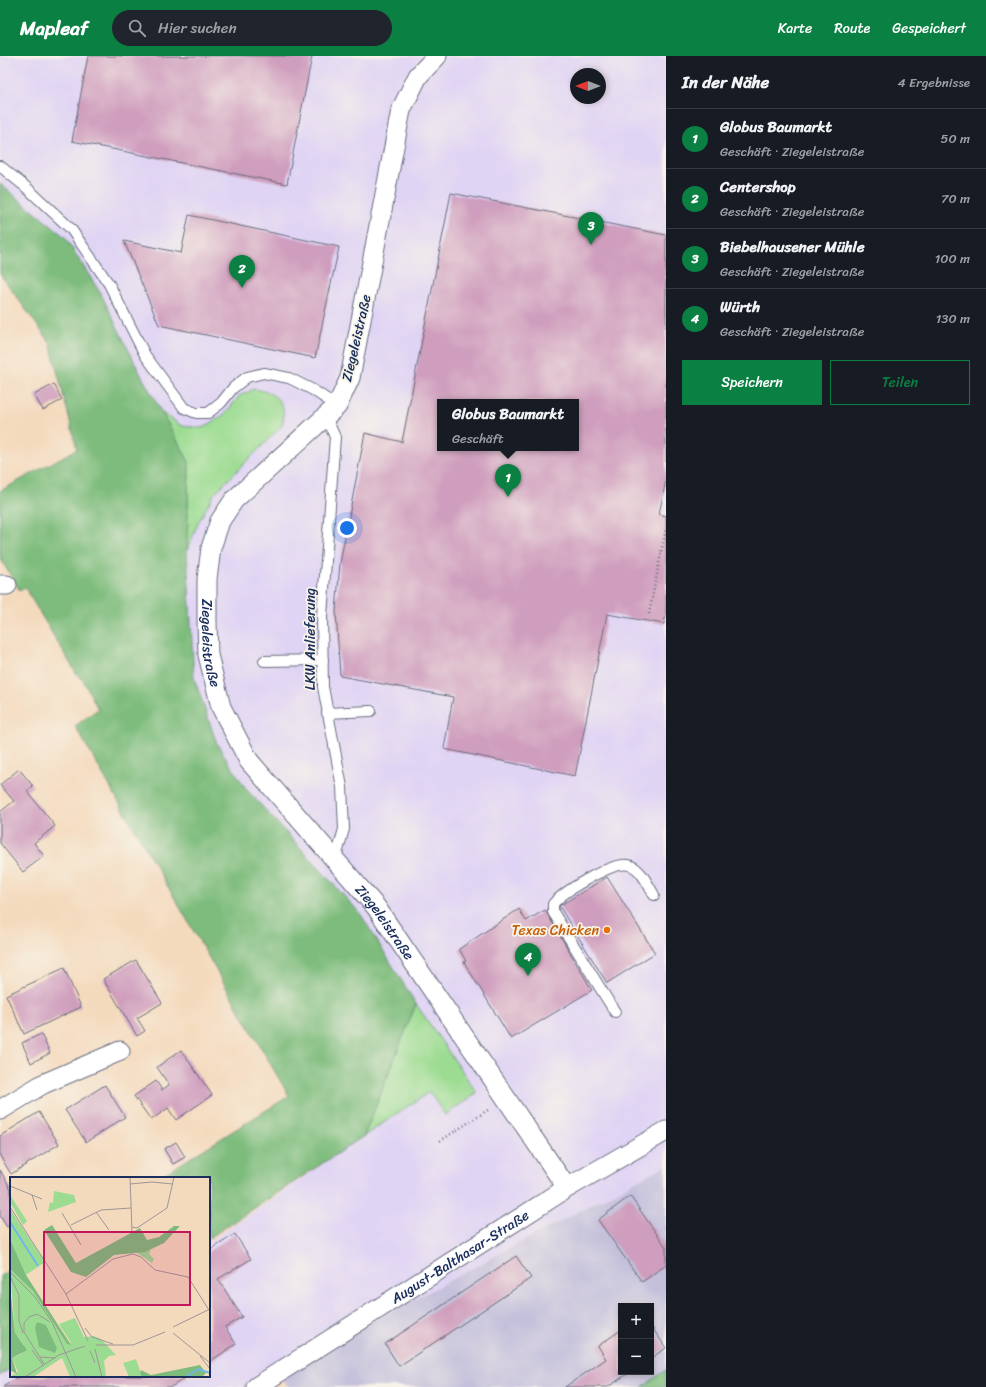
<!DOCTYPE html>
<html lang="de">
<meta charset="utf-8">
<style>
body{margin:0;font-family:Sriracha,sans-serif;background:#20242c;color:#f1f3f6}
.controls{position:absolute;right:12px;bottom:12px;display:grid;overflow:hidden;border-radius:0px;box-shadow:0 2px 6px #0003}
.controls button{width:36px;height:36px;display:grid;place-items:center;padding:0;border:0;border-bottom:1px solid #363941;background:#171b24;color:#f1f3f6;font:20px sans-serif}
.compass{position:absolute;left:570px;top:12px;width:36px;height:36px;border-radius:50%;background:#171b24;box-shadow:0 2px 6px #0003;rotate:270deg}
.you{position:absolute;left:347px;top:472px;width:14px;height:14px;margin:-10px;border:3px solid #fff;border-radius:50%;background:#1a73e8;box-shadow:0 0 0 6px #1a73e833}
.badge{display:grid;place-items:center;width:26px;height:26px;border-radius:50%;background:#0b8043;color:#fff;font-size:13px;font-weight:700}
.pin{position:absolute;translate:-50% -33px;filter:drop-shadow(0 1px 2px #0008)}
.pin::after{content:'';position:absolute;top:21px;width:14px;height:12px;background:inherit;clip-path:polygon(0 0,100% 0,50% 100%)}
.popup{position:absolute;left:437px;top:343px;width:142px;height:52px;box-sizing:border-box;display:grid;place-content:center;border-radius:0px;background:#171b24;filter:drop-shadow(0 1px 3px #0005);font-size:13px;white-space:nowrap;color:#9ea1a6}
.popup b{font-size:15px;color:#f1f3f6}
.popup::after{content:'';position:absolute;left:50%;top:100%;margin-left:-8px;border:8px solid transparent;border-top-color:#171b24}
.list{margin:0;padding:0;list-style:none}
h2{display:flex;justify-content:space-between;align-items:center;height:52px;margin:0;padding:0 16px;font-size:17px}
h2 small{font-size:13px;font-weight:400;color:#9ea1a6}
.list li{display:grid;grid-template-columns:26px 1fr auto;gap:12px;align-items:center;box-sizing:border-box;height:60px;padding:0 16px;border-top:1px solid #363941}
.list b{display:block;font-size:15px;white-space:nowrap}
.list p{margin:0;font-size:13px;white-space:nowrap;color:#9ea1a6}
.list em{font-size:13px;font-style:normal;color:#9ea1a6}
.actions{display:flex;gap:8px;padding:12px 16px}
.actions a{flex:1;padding:9px 0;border:1px solid #0b8043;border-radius:0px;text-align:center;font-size:14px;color:#0b8043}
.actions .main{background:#0b8043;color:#fff}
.icon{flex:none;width:22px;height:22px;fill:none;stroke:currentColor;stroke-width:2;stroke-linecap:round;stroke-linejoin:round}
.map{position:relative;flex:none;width:666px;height:1331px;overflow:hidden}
header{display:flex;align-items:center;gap:24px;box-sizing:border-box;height:56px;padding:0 20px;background:#0b8043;color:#fff}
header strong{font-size:19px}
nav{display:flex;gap:22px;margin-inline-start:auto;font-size:14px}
.search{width:280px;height:36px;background:#20242c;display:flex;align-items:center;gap:10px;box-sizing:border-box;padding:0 14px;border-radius:22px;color:#9ea1a6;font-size:15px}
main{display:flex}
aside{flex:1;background:#171b24}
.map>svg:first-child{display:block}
.built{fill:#e0d4f4;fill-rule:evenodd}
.industrial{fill:#c4c0db;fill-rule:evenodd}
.green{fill:#9cdc92;stroke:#5c8678}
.forest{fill:#7dbc7c;stroke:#4c766d}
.building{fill:#cf9dbd;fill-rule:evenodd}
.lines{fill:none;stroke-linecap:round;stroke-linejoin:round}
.service-casing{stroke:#676b7f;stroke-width:12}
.minor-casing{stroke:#676b7f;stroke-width:21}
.path{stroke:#676b7f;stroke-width:2.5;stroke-dasharray:1 3;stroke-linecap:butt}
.service{stroke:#fff;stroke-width:10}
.minor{stroke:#fff;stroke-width:19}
.food-dot{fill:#e8710a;stroke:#f7f3e8;stroke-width:1.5}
.labels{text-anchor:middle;stroke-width:3.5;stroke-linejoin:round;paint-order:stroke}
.street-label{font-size:14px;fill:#1b2f5e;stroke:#f7f3e8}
.food-label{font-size:14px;fill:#c56008;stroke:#f7f3e8;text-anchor:end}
.inset-river{fill:none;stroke:#70b8e8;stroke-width:2}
.inset-road{fill:none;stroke:#9d9697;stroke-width:1}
.view{fill:#c2185b;fill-opacity:0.15;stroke:#c2185b;stroke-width:2}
.inset-edge{fill:none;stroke:#1b2f5e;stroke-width:2}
</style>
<header>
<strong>Mapleaf</strong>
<div class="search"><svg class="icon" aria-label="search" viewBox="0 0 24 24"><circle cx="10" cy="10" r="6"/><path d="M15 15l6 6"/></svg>Hier suchen</div>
<nav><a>Karte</a><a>Route</a><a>Gespeichert</a></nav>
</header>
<main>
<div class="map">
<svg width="666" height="1331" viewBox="0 0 666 1331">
<rect width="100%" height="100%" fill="#f7f3e8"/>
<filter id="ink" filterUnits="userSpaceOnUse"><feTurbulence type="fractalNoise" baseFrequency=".025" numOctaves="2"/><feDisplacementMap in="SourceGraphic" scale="8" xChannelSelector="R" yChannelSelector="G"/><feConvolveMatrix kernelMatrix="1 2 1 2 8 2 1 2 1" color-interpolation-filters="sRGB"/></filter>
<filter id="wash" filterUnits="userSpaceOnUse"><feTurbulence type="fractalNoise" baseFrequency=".012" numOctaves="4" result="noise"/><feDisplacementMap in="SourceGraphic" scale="16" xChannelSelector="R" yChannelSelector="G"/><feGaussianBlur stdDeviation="0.9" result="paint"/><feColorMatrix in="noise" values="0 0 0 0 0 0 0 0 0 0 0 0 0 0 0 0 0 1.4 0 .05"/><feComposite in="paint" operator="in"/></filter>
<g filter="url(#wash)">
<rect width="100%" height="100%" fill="#f4dabd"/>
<!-- built -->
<path class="built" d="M 0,0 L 666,0 L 666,1109 L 278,1316 L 256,1331 L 0,1331 L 0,1319 L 11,1312 L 11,1320 L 209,1320 L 209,1186 L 461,1013 L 416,948 L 360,857 L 247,734 L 217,688 L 194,622 L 187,495 L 77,393 L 50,287 L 0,218 ZM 576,18 L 600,18 L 600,42 L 576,42 ZM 440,346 L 576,346 L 576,392 L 440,392 Z"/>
<!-- industrial -->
<path class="industrial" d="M 666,1109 L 666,1314 L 642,1331 L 288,1331 L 278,1316 ZM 621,1250 L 651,1250 L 651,1316 L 621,1316 Z"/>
<!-- green -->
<g class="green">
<path d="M 254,333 C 276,336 288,347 282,370 L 214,438 L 198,467 L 187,495 L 189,406 L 162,357 L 182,370 L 203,372 L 225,358 L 239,340 Z"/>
<path d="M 416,948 L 477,1037 L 445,1059 L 429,1036 L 364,1080 Z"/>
</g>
<!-- forest -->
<g class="forest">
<path d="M 0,128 L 65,181 L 101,238 L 140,317 L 189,406 L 187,495 L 194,622 L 217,688 L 247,734 L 360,857 L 416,948 L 364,1080 L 209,1182 L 209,1122 L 158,1122 L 289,1040 L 75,670 L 98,653 L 84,626 L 76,617 L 25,532 L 20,535 L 0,502 L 0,435 L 77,393 L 50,287 L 0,218 Z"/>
<path d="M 11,1213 L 11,1312 L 0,1319 L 0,1220 Z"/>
<path d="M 666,1314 L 666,1331 L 642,1331 Z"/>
</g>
<g id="blocks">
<!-- building -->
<g class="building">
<path d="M 88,0 L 312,0 L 287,128 L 72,85 Z"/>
<path d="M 451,137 L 666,179 L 666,424 L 659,458 L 666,460 L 666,558 L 664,568 L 607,558 L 575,720 L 444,693 L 453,641 L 340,620 L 336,555 L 340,507 L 365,377 L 402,386 ZM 440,346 L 576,346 L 576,392 L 440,392 Z"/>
<path d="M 189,159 L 339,191 L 315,302 L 159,269 L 124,185 L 181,197 Z"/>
<path d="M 54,328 L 62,344 L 43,354 L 34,339 Z"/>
<path d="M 19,713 L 33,730 L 27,735 L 55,770 L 34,787 L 44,800 L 23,816 L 0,787 L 0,756 L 14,745 L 0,729 Z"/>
<path d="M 607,821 L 655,897 L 607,927 L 559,850 Z"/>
<path d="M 519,853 L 526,865 L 545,854 L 592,934 L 511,983 L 464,906 L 466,905 L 459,893 Z"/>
<path d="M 136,904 L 162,947 L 137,962 L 145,975 L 137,980 L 103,923 Z"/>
<path d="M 64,912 L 81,951 L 24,978 L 6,939 Z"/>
<path d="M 41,978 L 50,997 L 31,1007 L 22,987 Z"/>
<path d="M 181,994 L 212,1039 L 176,1064 L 168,1052 L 151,1064 L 134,1040 L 156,1025 L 162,1034 L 169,1029 L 157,1011 Z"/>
<path d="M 105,1029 L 125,1061 L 86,1086 L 65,1054 Z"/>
<path d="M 39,1056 L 59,1088 L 11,1118 L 0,1100 L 0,1080 Z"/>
<path d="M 176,1086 L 185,1101 L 173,1108 L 164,1093 Z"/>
<path d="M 0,1114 L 11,1133 L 11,1169 L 7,1171 L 0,1160 Z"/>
<path d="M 630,1140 L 666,1191 L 666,1209 L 642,1226 L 598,1164 Z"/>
<path d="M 235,1178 L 251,1203 L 218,1223 L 242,1261 L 225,1271 L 236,1288 L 209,1306 L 209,1195 Z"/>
<path d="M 516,1200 L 531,1222 L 399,1310 L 385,1288 Z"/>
<path d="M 651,1270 L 666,1292 L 651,1302 Z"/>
<path d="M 621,1274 L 621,1316 L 630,1316 L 608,1331 L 565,1331 L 606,1303 L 598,1290 Z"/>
<path d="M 19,1320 L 188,1320 L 171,1331 L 3,1331 Z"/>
</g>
</g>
</g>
<g filter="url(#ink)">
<use href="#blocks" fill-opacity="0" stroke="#676b7f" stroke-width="1"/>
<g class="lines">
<!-- service casing -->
<g class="service-casing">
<g id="service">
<path d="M 0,110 L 27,132 L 71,173 L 109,228 L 145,299 L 184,352 L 196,357 L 208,357 L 221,347 L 233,332 L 247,321 L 264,317 L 289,322 L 313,334 L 337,350"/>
<path d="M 326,361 L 335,381 L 322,560 L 323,631 L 342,731 L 344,773 L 335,805"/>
<path d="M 264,605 L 323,604"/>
<path d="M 327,657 L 371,655"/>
<path d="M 615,956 L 553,856 L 553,848 C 563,836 612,805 629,809 C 641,812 648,829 654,839"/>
</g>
</g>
<!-- minor casing -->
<g class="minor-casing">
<g id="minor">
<path id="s1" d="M 437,0 L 418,20 L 401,54 L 350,322 L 337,350 L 234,444 L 220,465 L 211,492 L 207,523 L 207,566 L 208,599 L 221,651 L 249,705 L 376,851 L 567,1132"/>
<path d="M 0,529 L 7,529"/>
<path d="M 0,1054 L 43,1028 L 120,995"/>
<path id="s2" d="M 256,1331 L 567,1132 L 666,1075"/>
</g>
</g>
<!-- path -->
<g class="path">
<path d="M 649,558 L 666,472"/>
<path d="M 440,1085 L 488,1054"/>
</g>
<!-- service -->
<use href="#service" class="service"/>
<!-- minor -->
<use href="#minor" class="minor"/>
</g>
</g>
<!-- markers -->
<circle class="food-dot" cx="607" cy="874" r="4"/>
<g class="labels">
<!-- street labels -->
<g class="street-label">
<text transform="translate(356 282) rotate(-77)" y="5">Ziegeleistraße</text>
<text transform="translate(310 583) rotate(-90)" y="5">LKW Anlieferung</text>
<text dy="5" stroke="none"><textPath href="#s1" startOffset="658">Ziegeleistraße</textPath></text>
<text dy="5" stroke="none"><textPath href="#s1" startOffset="995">Ziegeleistraße</textPath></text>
<text dy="5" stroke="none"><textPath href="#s2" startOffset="242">August-Balthasar-Straße</textPath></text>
</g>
<!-- food labels -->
<g class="food-label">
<text x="599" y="879">Texas Chicken</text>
</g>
</g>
<!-- overview -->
<g transform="translate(10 1121)">
<rect width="200" height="200" fill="#f4dabd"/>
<path d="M 44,14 L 64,18 L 66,25 L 38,35 L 40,25 L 43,26 ZM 0,18 L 17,44 L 13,48 L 0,25 ZM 0,32 L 35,85 L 16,98 L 0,62 ZM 141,72 L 139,77 L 144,82 L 142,86 L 126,75 ZM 0,92 L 23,114 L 57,167 L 61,166 L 49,147 L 65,141 L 74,160 L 84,159 L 91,162 L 106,178 L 99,179 L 94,184 L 96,200 L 60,200 L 52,181 L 23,200 L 0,200 L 8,195 L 2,181 L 11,177 L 14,168 L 5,156 ZM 36,148 L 47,171 L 40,175 ZM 126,182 L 132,200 L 119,200 L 113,186 Z" fill="#9cdc92" fill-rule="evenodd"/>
<path d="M 42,48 L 66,86 L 130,51 L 137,63 L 149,60 L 164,49 L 170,49 L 154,66 L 135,75 L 104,78 L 76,100 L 61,95 L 34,53 ZM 0,62 L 16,98 L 61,168 L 57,167 L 23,114 L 0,92 ZM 0,110 L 5,156 L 17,173 L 2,181 L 7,197 L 0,193 ZM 27,145 L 36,148 L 47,171 L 45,176 L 29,170 L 25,151 ZM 190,188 L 196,196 L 192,200 L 132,200 L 130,196 L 131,193 L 141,198 Z" fill="#7dbc7c"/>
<path class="inset-river" d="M 0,45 L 28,89M 176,200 L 188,192 L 200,196"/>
<path class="inset-road" d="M 120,0 L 122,55M 120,7 L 142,5 L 163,7M 0,9 L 32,22M 22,18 L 27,33M 0,30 L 56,117 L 78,164M 86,35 L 99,53M 52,36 L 71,68M 61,48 L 91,33 L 121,31M 122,50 L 127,51 L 157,31 L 164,0M 0,95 L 25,120 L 42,145 L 66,200M 0,99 L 9,118 L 9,144 L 13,156M 56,117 L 103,82 L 123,77 L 131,80 L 145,93 L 178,100 L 199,133M 163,150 L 200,132M 75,151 L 82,160 L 103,167M 163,156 L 200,186M 86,168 L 123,168 L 155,155M 85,172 L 92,200M 22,173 L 33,188M 80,174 L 85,186M 190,179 L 200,192M 30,180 L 45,181M 34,187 L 14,155 L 14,146 L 19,140 L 27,137 L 40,145M 15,200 L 49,178 L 75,169"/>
<path class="view" d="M 34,55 L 180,55 L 180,128 L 34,128 Z"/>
<rect width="200" height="200" class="inset-edge"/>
</g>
</svg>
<div class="controls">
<button>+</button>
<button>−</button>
</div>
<svg class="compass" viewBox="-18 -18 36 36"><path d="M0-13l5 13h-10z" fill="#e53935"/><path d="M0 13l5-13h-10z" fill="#9ea1a6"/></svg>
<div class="you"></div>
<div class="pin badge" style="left:508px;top:441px">1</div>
<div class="popup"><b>Globus Baumarkt</b>Geschäft</div>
<div class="pin badge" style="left:242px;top:232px">2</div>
<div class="pin badge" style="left:591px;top:189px">3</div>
<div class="pin badge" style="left:528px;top:920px">4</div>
</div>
<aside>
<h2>In der Nähe<small>4 Ergebnisse</small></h2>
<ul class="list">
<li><span class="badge">1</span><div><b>Globus Baumarkt</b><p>Geschäft · Ziegeleistraße</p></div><em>50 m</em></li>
<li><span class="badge">2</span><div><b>Centershop</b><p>Geschäft · Ziegeleistraße</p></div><em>70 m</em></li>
<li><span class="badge">3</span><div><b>Biebelhausener Mühle</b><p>Geschäft · Ziegeleistraße</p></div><em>100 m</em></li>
<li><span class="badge">4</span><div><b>Würth</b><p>Geschäft · Ziegeleistraße</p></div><em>130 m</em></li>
</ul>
<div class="actions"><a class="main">Speichern</a><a>Teilen</a></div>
</aside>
</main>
